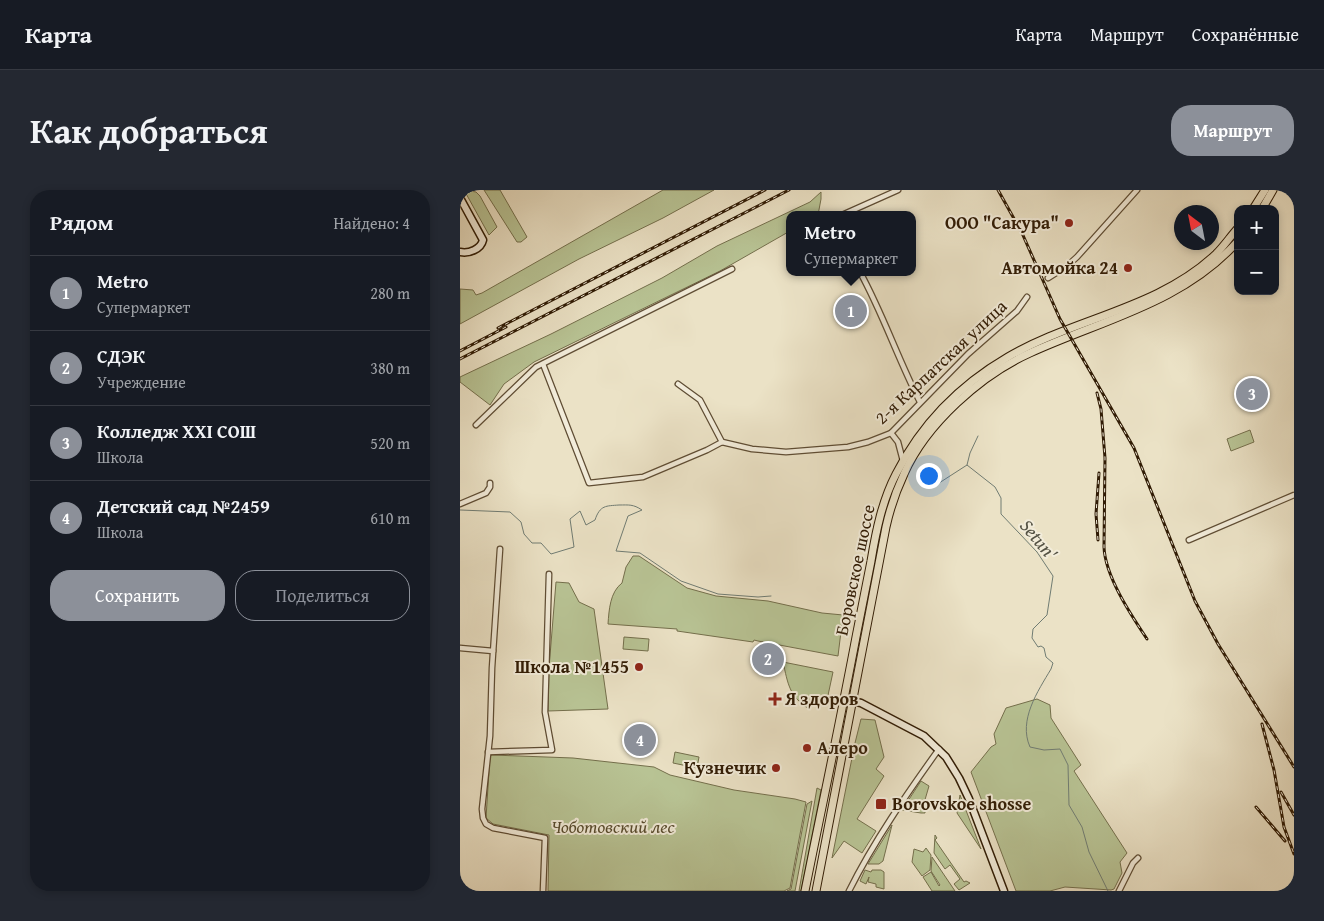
<!DOCTYPE html>
<html lang="ru">
<meta charset="utf-8">
<style>
body{margin:0;font-family:"Gentium Book Plus",serif;background:#242831;color:#f1f3f6}
.controls{position:absolute;right:15px;top:15px;display:grid;overflow:hidden;border-radius:10px;box-shadow:0 2px 8px #0003}
.controls button{width:45px;height:45px;display:grid;place-items:center;padding:0;border:0;border-bottom:1px solid #363941;background:#171b24;color:#f1f3f6;font:25px sans-serif}
.compass{position:absolute;left:714px;top:15px;width:45px;height:45px;border-radius:50%;background:#171b24;box-shadow:0 2px 8px #0003;rotate:328deg}
.you{position:absolute;left:468px;top:285px;width:18px;height:18px;margin:-12px;border:4px solid #fff;border-radius:50%;background:#1a73e8;box-shadow:0 0 0 8px #1a73e833}
.badge{display:grid;place-items:center;width:32px;height:32px;border-radius:50%;background:#8c9099;color:#fff;font-size:16px;font-weight:700}
.pin{position:absolute;translate:-50% -50%;border:2px solid #fff;box-shadow:0 1px 5px #0006}
.popup{position:absolute;left:326px;top:21px;width:130px;height:65px;box-sizing:border-box;display:grid;place-content:center;border-radius:10px;background:#171b24;filter:drop-shadow(0 1px 4px #0005);font-size:16px;white-space:nowrap;color:#9ea1a6}
.popup b{font-size:19px;color:#f1f3f6}
.popup::after{content:'';position:absolute;left:50%;top:100%;margin-left:-10px;border:10px solid transparent;border-top-color:#171b24}
.list{margin:0;padding:0;list-style:none}
h2{display:flex;justify-content:space-between;align-items:center;height:65px;margin:0;padding:0 20px;font-size:21px}
h2 small{font-size:16px;font-weight:400;color:#9ea1a6}
.list li{display:grid;grid-template-columns:32px 1fr auto;gap:15px;align-items:center;box-sizing:border-box;height:75px;padding:0 20px;border-top:1px solid #363941}
.list b{display:block;font-size:19px;white-space:nowrap}
.list p{margin:0;font-size:16px;white-space:nowrap;color:#9ea1a6}
.list em{font-size:16px;font-style:normal;color:#9ea1a6}
.actions{display:flex;gap:10px;padding:15px 20px}
.actions a{flex:1;padding:11px 0;border:1px solid #8c9099;border-radius:20px;text-align:center;font-size:18px;color:#8c9099}
.actions .main{background:#8c9099;color:#fff}
.map{position:relative;flex:none;width:834px;height:701px;overflow:hidden;border-radius:20px}
header{display:flex;align-items:center;gap:30px;box-sizing:border-box;height:70px;padding:0 25px;background:#171b24;border-bottom:1px solid #363941}
header strong{font-size:24px}
nav{display:flex;gap:28px;margin-inline-start:auto;font-size:18px}
.intro{display:flex;align-items:center;justify-content:space-between;box-sizing:border-box;height:120px;padding:0 30px}
h1{margin:0;font-size:35px}
.button{padding:12px 22px;border-radius:20px;background:#8c9099;color:#fff;font-size:18px;font-weight:700}
main{display:flex;gap:30px;padding:0 30px}
aside{flex:1;background:#171b24;border-radius:20px;box-shadow:0 2px 8px #0003}
.map>svg:first-child{display:block}
.green{fill:#b8c394;stroke:#746f4c}
.lines{fill:none;stroke-linecap:round;stroke-linejoin:round}
.stream{stroke:#707c73;stroke-width:1}
.street-casing{stroke:#5f4d34;stroke-width:7}
.secondary-casing{stroke:#301b04;stroke-width:9}
.primary-casing{stroke:#301b04;stroke-width:9}
.street{stroke:#f2ecda;stroke-width:4.5}
.secondary{stroke:#f2ecda;stroke-width:6}
.primary{stroke:#ebe2c6;stroke-width:7}
.rail-casing{stroke:#301b04;stroke-width:3}
.rail{stroke:#f2ecda;stroke-width:1;stroke-dasharray:4;stroke-linecap:butt}
.poi-dot{fill:#8f2418;stroke:#f2ecda;stroke-width:2}
.labels{text-anchor:middle;stroke-width:4;stroke-linejoin:round;paint-order:stroke}
.poi-label{font-size:18px;font-weight:bold;fill:#301b04;stroke:#f2ecda;text-anchor:end}
.street-label{font-size:18px;fill:#301b04;stroke:#f2ecda}
.park-label{font-size:18px;font-style:italic;fill:#594d2f;stroke:#f2ecda}
.water-label{font-size:19px;font-style:italic;fill:#555345;stroke:#f2ecda}
</style>
<header>
<strong>Карта</strong>
<nav><a>Карта</a><a>Маршрут</a><a>Сохранённые</a></nav>
</header>
<div class="intro"><h1>Как добраться</h1><a class="button">Маршрут</a></div>
<main>
<aside>
<h2>Рядом<small>Найдено: 4</small></h2>
<ul class="list">
<li><span class="badge">1</span><div><b>Metro</b><p>Супермаркет</p></div><em>280 m</em></li>
<li><span class="badge">2</span><div><b>СДЭК</b><p>Учреждение</p></div><em>380 m</em></li>
<li><span class="badge">3</span><div><b>Колледж XXI СОШ</b><p>Школа</p></div><em>520 m</em></li>
<li><span class="badge">4</span><div><b>Детский сад №2459</b><p>Школа</p></div><em>610 m</em></li>
</ul>
<div class="actions"><a class="main">Сохранить</a><a>Поделиться</a></div>
</aside>
<div class="map">
<svg width="834" height="701" viewBox="0 0 834 701">
<rect width="100%" height="100%" fill="#ebe2c6"/>
<filter id="stains"><feTurbulence type="fractalNoise" baseFrequency=".004" numOctaves="4"/><feColorMatrix values="0 0 0 0 .2 0 0 0 0 .09 0 0 0 0 .02 0 0 0 .5 -.17"/></filter>
<radialGradient id="worn" r=".72"><stop offset=".6" stop-color="#630" stop-opacity="0"/><stop offset="1" stop-color="#630" stop-opacity=".3"/></radialGradient>
<!-- green -->
<g class="green">
<path d="M 4,0 L 16,2 L 20,6 L 37,37 L 29,45 Z"/>
<path d="M 24,0 L 40,0 L 67,47 L 61,52 L 57,52 Z"/>
<path d="M 203,0 L 254,0 L 203,28 L 119,69 L 0,134 L 0,99 L 13,100 L 16,105 L 22,103 Z"/>
<path d="M 361,2 L 361,9 L 358,25 L 330,25 L 330,41 L 260,81 L 74,172 L 44,194 L 30,215 L 0,192 L 0,187 L 91,144 L 202,88 L 257,56 L 350,12 Z"/>
<path d="M 790,240 L 794,252 L 771,261 L 767,249 Z"/>
<path d="M 173,366 L 179,366 L 227,398 L 256,406 L 308,411 L 362,423 L 383,425 L 378,466 L 298,451 L 294,450 L 293,452 L 217,441 L 217,439 L 148,434 C 149,420 150,402 162,393 L 166,377 Z"/>
<path d="M 96,392 L 109,393 L 119,412 L 134,419 L 148,519 L 88,521 L 89,478 Z"/>
<path d="M 164,447 L 189,449 L 188,461 L 163,459 Z"/>
<path d="M 323,472 L 373,482 L 367,510 L 352,508 L 349,519 C 329,506 328,494 323,472 Z"/>
<path d="M 577,509 L 590,515 L 591,528 L 621,575 L 614,581 L 667,663 L 660,672 L 662,683 L 654,699 L 651,700 L 605,697 L 590,701 L 556,701 L 511,582 L 531,557 L 536,554 L 534,544 L 546,518 Z"/>
<path d="M 401,529 L 415,530 L 424,567 L 416,579 L 424,586 L 397,629 L 416,641 L 402,663 L 384,651 L 372,668 L 395,553 Z"/>
<path d="M 215,562 L 239,567 L 237,578 L 213,573 Z"/>
<path d="M 32,565 L 113,568 L 194,577 L 210,585 L 274,600 L 335,609 L 346,612 L 330,698 L 324,701 L 88,701 L 89,645 L 33,634 L 26,628 L 30,566 Z"/>
<path d="M 461,591 L 469,596 L 462,620 L 465,621 L 465,623 L 461,623 L 442,620 Z"/>
<path d="M 357,598 L 361,600 L 341,701 L 339,701 Z"/>
<path d="M 500,605 L 521,659 L 497,623 Z"/>
<path d="M 352,611 L 335,701 L 327,701 L 331,699 L 347,614 Z"/>
<path d="M 432,635 L 423,671 L 419,674 L 408,674 Z"/>
<path d="M 475,645 L 477,648 L 475,650 L 504,692 L 506,691 L 510,693 L 499,700 L 494,694 L 500,689 L 490,675 L 485,679 L 474,663 Z"/>
<path d="M 466,658 L 471,665 L 470,680 L 462,686 L 452,672 L 454,659 L 463,662 Z"/>
<path d="M 472,667 L 495,701 L 472,701 L 463,687 L 471,682 L 479,696 L 480,695 L 471,681 Z"/>
<path d="M 405,680 L 411,682 L 412,680 L 421,680 L 424,682 L 424,699 L 416,697 L 416,694 L 408,692 L 409,687 L 406,694 L 400,691 Z"/>
</g>
<g class="lines">
<!-- stream -->
<g class="stream">
<path d="M 507,275 L 510,263 L 518,246"/>
<path d="M 476,295 L 507,275 L 535,297 L 541,308 L 541,324 L 577,362 L 593,386 L 587,425 L 573,439 L 572,448 L 578,457 L 581,456 L 584,458 L 586,467 L 593,473 L 591,479 C 578,501 558,530 570,557 L 584,560 L 600,559 L 608,575 L 609,615 L 622,637 L 629,662 L 648,701"/>
<path d="M 0,320 L 50,322 L 61,332 L 64,344 L 72,353 L 81,353 L 91,364 L 114,357 L 110,329 L 120,321 L 126,335 L 135,330 C 140,315 146,316 159,315 C 169,315 173,314 182,320 L 168,326 L 156,361 L 180,363 L 221,391 L 258,404 L 298,407 L 311,406"/>
</g>
<!-- street casing -->
<g class="street-casing">
<g id="street">
<path d="M 382,25 L 438,0"/>
<path d="M 400,82 C 423,124 438,169 460,212"/>
<path d="M 588,88 L 607,76 L 617,67 L 677,0"/>
<path d="M 83,174 L 129,293 L 183,287 L 247,260 L 262,252"/>
<path d="M 218,194 L 240,210 L 262,252"/>
<path d="M 16,235 L 76,177 L 272,79"/>
<path d="M 431,243 L 438,252 L 443,271"/>
<path d="M 262,252 L 292,259 L 326,262 L 388,257 L 408,252 L 431,243 L 508,164 L 557,121 L 567,107"/>
<path d="M 0,314 L 26,303 L 30,297 L 30,293"/>
<path d="M 729,350 L 834,305"/>
<path d="M 40,359 L 32,478 L 30,546 L 22,619 L 23,628 L 26,634 L 33,638 L 85,648 L 83,701"/>
<path d="M 0,458 L 33,461"/>
<path d="M 28,562 L 92,560 L 85,522 L 89,384"/>
<path d="M 389,701 C 414,651 446,605 479,559"/>
<path d="M 659,701 L 673,673 L 678,668"/>
</g>
</g>
<!-- secondary casing -->
<g class="secondary-casing">
<g id="secondary">
<path d="M 0,8 L 23,50 C 21,59 9,64 0,62"/>
<path d="M 388,510 L 401,513 L 464,546 L 486,567 L 499,588 L 509,609 L 544,701"/>
</g>
</g>
<!-- primary casing -->
<g class="primary-casing">
<g id="primary">
<path d="M 793,19 L 805,0"/>
<path d="M 802,19 L 813,0"/>
<path d="M 345,701 C 362,616 380,532 396,447 C 401,422 406,396 411,371 C 416,341 422,311 436,284 C 461,235 500,195 548,167 C 614,128 698,119 756,64 C 764,56 770,47 778,38"/>
<path d="M 356,701 L 426,337 C 430,319 436,301 444,284 C 466,234 521,185 570,163 C 642,130 723,113 778,51"/>
</g>
</g>
<!-- street -->
<use href="#street" class="street"/>
<!-- secondary -->
<use href="#secondary" class="secondary"/>
<!-- primary -->
<use href="#primary" class="primary"/>
<!-- rail casing -->
<g class="rail-casing">
<g id="rail">
<path d="M 538,0 L 562,43 L 600,129 L 674,258 L 735,411 L 758,454 L 834,577"/>
<path d="M 38,138 L 305,0"/>
<path d="M 0,161 L 46,137"/>
<path d="M 0,169 L 329,0"/>
<path d="M 637,203 L 641,219 L 645,268 L 644,357 C 645,386 671,425 687,449"/>
<path d="M 638,350 L 636,324 L 639,283"/>
<path d="M 802,534 L 814,580 L 824,637 L 834,664"/>
<path d="M 821,602 L 834,625"/>
<path d="M 796,617 L 825,651"/>
</g>
</g>
<!-- rail -->
<use href="#rail" class="rail"/>
</g>
<!-- markers -->
<g class="poi-dot">
<circle cx="609" cy="33" r="5"/>
<circle cx="668" cy="78" r="5"/>
<circle cx="179" cy="477" r="5"/>
<path d="M312.5 501.5h5v5h5v5h-5v5h-5v-5h-5v-5h5z"/>
<circle cx="347" cy="558" r="5"/>
<circle cx="316" cy="578" r="5"/>
<rect x="415" y="608" width="12" height="12" rx="2.5"/>
</g>
<g class="labels">
<!-- poi labels -->
<g class="poi-label">
<text x="599" y="39">ООО "Сакура"</text>
<text x="658" y="84">Автомойка 24</text>
<text x="169" y="483">Школа №1455</text>
<text x="325" y="515" text-anchor="start">Я здоров</text>
<text x="357" y="564" text-anchor="start">Алеро</text>
<text x="306" y="584">Кузнечик</text>
<text x="432" y="620" text-anchor="start">Borovskoe shosse</text>
</g>
<!-- street labels -->
<g class="street-label">
<text transform="translate(481 172) rotate(-43)" y="6">2-я Карпатская улица</text>
<text transform="translate(395 380) rotate(-78)" y="6">Боровское шоссе</text>
</g>
<!-- park labels -->
<g class="park-label">
<text x="153" y="643">Чоботовский лес</text>
</g>
<!-- water labels -->
<g class="water-label">
<text transform="translate(579 349) rotate(50)" y="7">Setun'</text>
</g>
</g>
<rect width="100%" height="100%" filter="url(#stains)"/>
<rect width="100%" height="100%" fill="url(#worn)"/>
</svg>
<div class="controls">
<button>+</button>
<button>−</button>
</div>
<svg class="compass" viewBox="-18 -18 36 36"><path d="M0-13l5 13h-10z" fill="#e53935"/><path d="M0 13l5-13h-10z" fill="#9ea1a6"/></svg>
<div class="you"></div>
<div class="pin badge" style="left:391px;top:121px">1</div>
<div class="popup"><b>Metro</b>Супермаркет</div>
<div class="pin badge" style="left:308px;top:469px">2</div>
<div class="pin badge" style="left:792px;top:204px">3</div>
<div class="pin badge" style="left:180px;top:550px">4</div>
</div>
</main>
